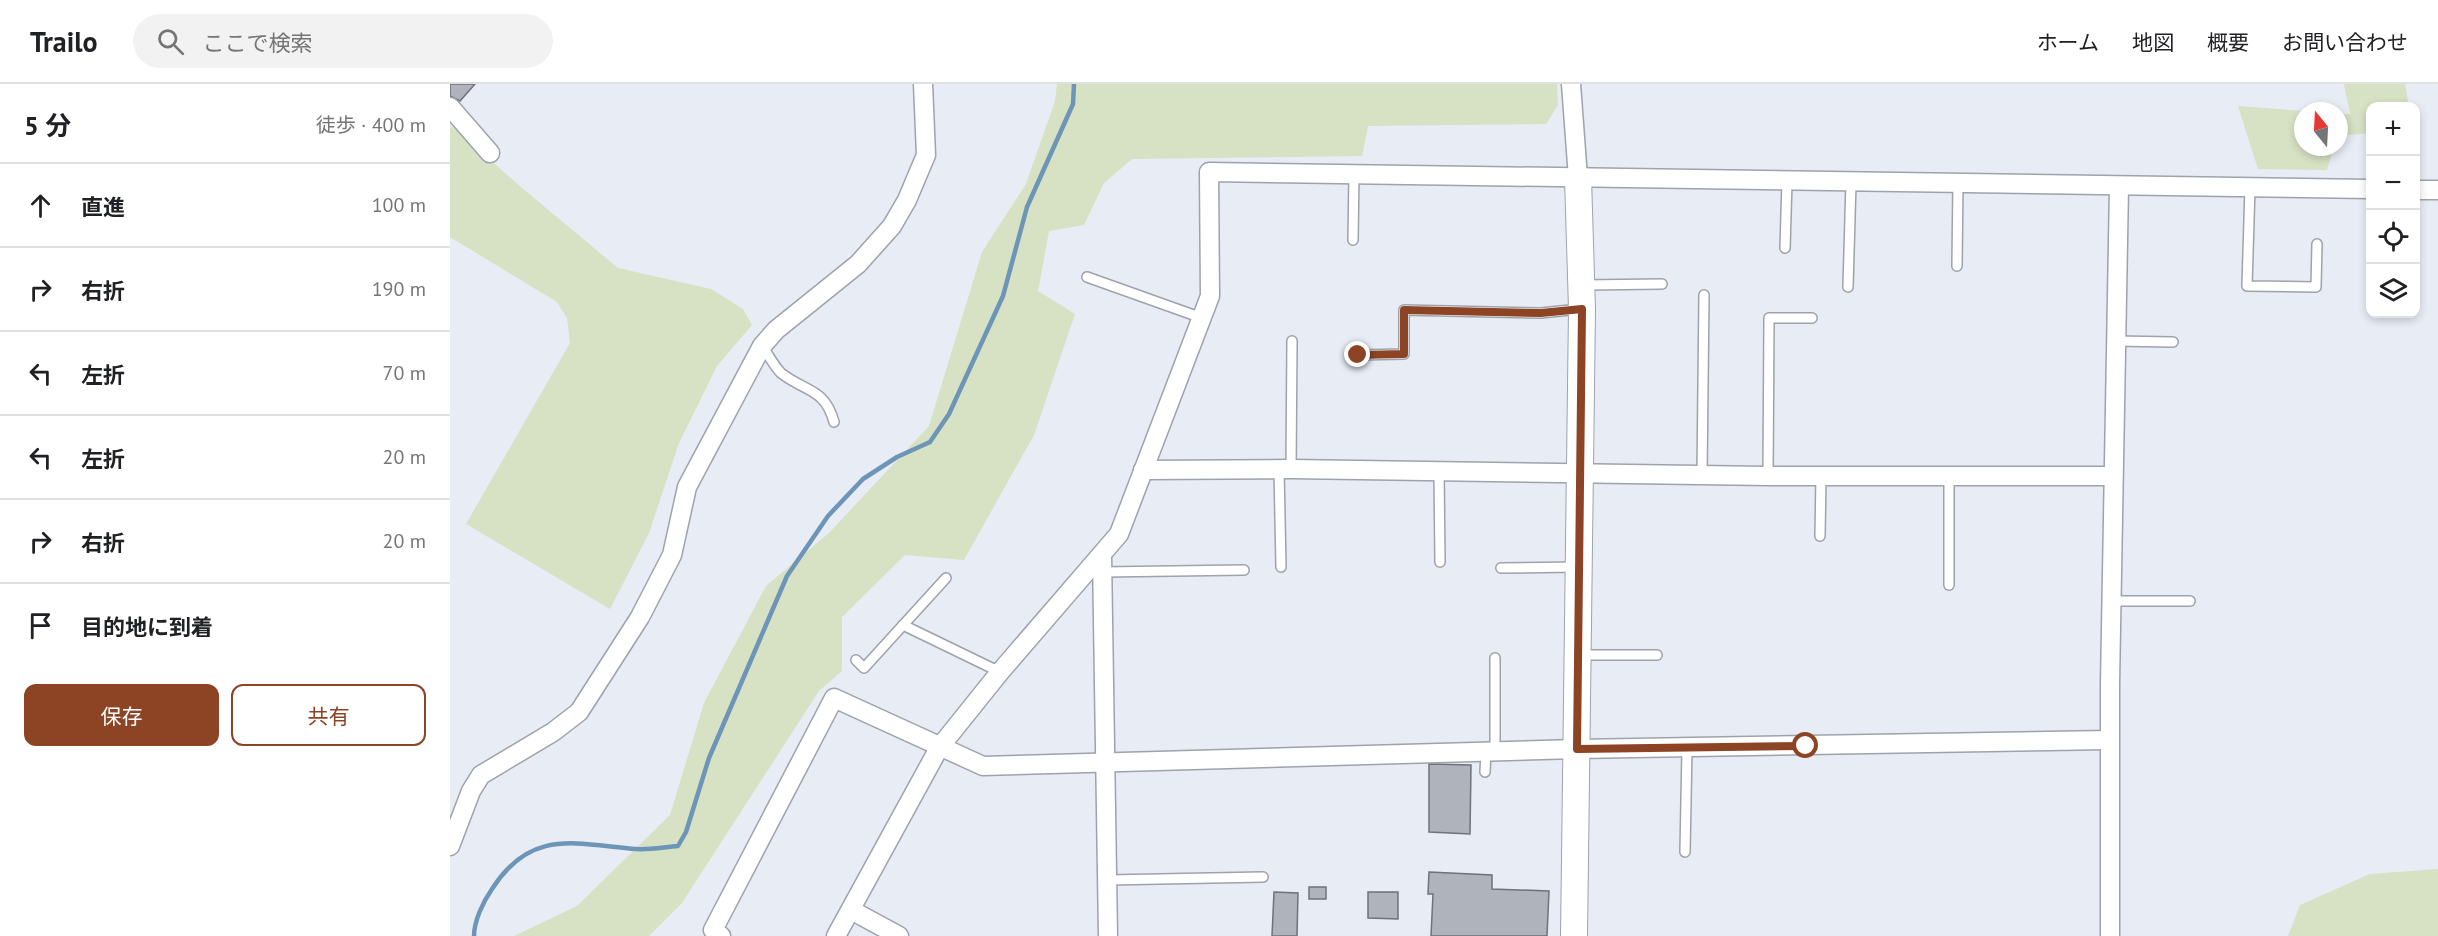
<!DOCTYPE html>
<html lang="ja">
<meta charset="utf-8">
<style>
body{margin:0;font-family:"PT Sans","Noto Sans JP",sans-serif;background:#f2f2f2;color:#202124}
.controls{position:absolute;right:18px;top:18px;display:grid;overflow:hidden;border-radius:12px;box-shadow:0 3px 9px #0003}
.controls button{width:54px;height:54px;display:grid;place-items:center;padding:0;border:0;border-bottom:2px solid #e0e0e0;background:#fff;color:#202124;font:30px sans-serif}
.compass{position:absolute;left:1844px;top:18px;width:54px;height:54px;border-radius:50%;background:#fff;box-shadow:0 3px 9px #0003;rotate:342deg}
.stop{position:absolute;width:18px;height:18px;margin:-14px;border:4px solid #8c4425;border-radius:50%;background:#fff}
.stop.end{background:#8c4425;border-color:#fff;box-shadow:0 2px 6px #0008}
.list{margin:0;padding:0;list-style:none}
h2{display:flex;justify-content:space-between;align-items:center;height:78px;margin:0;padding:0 24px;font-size:26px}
h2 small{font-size:20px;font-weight:400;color:#757577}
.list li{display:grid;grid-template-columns:39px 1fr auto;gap:18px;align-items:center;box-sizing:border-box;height:84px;padding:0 24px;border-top:2px solid #e0e0e0}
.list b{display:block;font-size:22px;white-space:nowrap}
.list em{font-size:20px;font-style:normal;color:#757577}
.actions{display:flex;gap:12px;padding:18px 24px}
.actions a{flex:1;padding:14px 0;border:2px solid #8c4425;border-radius:12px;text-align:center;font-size:21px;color:#8c4425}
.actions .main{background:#8c4425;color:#fff}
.icon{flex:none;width:33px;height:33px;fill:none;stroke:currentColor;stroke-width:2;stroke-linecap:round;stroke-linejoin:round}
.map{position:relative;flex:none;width:1988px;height:852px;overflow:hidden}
header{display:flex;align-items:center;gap:36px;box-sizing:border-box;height:84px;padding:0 30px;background:#fff;border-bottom:2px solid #e0e0e0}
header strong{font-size:28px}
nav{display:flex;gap:33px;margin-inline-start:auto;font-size:21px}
.search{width:420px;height:54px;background:#f2f2f2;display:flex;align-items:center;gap:15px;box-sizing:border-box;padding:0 21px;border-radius:33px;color:#757577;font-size:22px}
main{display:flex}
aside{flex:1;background:#fff}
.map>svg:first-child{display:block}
.green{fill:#d7e1c3}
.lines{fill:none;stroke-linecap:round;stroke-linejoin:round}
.stream{stroke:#6d95b7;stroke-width:4.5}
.building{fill:#afb3bc;stroke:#6e727a;stroke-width:1.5}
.lane-casing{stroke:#9ea2ab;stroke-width:12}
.street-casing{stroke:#9ea2ab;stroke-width:21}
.secondary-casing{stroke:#9ea2ab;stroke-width:28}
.lane{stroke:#fff;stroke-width:9}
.street{stroke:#fff;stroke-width:18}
.secondary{stroke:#fff;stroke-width:26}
.route{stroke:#8c4425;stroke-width:8}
</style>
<header>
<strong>Trailo</strong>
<div class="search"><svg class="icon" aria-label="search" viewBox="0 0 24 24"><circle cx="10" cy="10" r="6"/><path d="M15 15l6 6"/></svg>ここで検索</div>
<nav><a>ホーム</a><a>地図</a><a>概要</a><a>お問い合わせ</a></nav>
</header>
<main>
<aside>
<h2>5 分<small>徒歩 · 400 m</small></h2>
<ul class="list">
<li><svg class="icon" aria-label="ahead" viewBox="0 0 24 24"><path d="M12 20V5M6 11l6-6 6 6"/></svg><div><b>直進</b></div><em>100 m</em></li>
<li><svg class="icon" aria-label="right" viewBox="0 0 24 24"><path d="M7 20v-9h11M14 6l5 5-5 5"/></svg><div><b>右折</b></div><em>190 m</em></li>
<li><svg class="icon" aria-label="left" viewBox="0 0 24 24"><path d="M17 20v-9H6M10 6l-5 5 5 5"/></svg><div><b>左折</b></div><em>70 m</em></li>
<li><svg class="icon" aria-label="left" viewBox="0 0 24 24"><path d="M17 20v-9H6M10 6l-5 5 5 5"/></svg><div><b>左折</b></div><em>20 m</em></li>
<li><svg class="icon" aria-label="right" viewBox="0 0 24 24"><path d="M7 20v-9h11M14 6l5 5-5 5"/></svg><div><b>右折</b></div><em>20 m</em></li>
<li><svg class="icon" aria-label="arrive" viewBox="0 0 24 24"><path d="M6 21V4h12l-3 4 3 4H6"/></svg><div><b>目的地に到着</b></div></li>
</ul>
<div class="actions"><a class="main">保存</a><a>共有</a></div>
</aside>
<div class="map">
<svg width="1988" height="852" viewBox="0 0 1988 852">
<rect width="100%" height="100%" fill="#e8ecf5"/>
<!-- green -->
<g class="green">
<path d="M 607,0 L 1107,0 L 1108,21 L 1096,40 L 918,42 L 912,72 L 682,75 L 654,99 L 634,141 L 599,147 L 588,207 L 625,230 L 584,351 L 514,476 L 455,471 L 392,533 L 392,587 L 369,607 L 232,819 L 199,852 L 64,852 L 127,822 L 220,731 L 254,619 L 316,502 L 379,449 L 479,342 L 532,168 L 576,100 L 605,17 Z"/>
<path d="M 1894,0 L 1955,0 L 1959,22 L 1920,22 L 1920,49 L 1889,52 L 1889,30 L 1900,30 Z"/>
<path d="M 1788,22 L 1854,27 L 1853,63 L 1884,63 L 1877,86 L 1808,85 Z"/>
<path d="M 3,43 L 72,104 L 168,184 L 261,205 L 293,225 L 302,241 L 267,282 L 229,359 L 199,449 L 160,525 L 16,440 L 120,259 L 117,234 L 107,218 L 0,153 L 0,44 Z"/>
<path d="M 1988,785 L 1988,852 L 1838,852 L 1850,821 L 1920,790 Z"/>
</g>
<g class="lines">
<!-- stream -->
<path class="stream" d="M 24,852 C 24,837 33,818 42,805 C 81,744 125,760 186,765 C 200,766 214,763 228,762 L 236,748 L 259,674 L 337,492 L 378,432 L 413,395 L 447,373 L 480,358 L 499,330 L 553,212 L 577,123 L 623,20 L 624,0"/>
</g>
<!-- building -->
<g class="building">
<path d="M 0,0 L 25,0 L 10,17 L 0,12 Z"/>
<path d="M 979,680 L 1021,681 L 1020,750 L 979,748 Z"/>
<path d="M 979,788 L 1042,791 L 1042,805 L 1099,807 L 1097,852 L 981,852 L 983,810 L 978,810 Z"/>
<rect x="859" y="803" width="17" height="12"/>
<path d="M 824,808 L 848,809 L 847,852 L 822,852 Z"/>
<path d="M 918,808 L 948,808 L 948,835 L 918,834 Z"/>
</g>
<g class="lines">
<!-- lane casing -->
<g class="lane-casing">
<g id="lane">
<path d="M 1800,103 L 1797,202 L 1866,203 L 1867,160"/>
<path d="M 903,156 L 904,90"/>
<path d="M 1335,164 L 1337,97"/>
<path d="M 1507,182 L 1508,99"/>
<path d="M 637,193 L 752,234"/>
<path d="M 1133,201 L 1212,200"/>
<path d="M 1398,203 L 1401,98"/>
<path d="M 1665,257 L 1723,258"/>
<path d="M 312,262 C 318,270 324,282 331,289 C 355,308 375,304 384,338"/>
<path d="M 908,271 L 954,270 L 954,226 L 1091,229 L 1130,225"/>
<path d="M 829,385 L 831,483"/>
<path d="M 841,385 L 842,257"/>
<path d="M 989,387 L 990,478"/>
<path d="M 1252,391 L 1254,211"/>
<path d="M 1318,392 L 1319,234 L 1362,234"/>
<path d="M 1370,452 L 1371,392"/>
<path d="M 1051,484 L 1127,483"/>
<path d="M 652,488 L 794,486"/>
<path d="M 1499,501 L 1499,392"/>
<path d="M 1661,517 L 1740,517"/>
<path d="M 453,541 L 550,588"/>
<path d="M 1129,571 L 1207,571"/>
<path d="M 406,576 L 414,584 L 496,494"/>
<path d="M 1045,667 L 1045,574"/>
<path d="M 1035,688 L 1036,668"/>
<path d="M 1235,768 L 1237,665"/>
<path d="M 658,796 L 813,793"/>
</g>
</g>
<!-- street casing -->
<g class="street-casing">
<g id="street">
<path d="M 1121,0 L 1128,94"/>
<path d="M 0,23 L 40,69"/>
<path d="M 1966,106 L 1988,106"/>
<path d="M 693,386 L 841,385 L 1318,392 L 1663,392"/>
<path d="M 652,473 L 658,852"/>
<path d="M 0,762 L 21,707 L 31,691 L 103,648 L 129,628 L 190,533 L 222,471 L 237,403 L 312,262 L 326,246 L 408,180 L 442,142 L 457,116 L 476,71 L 473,0"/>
<path d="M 401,826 L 449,852"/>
<path d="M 271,852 L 263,846 L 384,614 L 533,682 L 1127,665 L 1659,656"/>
<path d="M 386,852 L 489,664 L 550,588 L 669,450 L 760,212 L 759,88 L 1920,105"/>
<path d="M 1660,852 L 1660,600 L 1669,102"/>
</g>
</g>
<!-- secondary casing -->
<g class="secondary-casing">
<path id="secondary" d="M 1124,852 L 1132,225 L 1128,94"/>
</g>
<!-- lane -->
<use href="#lane" class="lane"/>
<!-- street -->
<use href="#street" class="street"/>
<!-- secondary -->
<use href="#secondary" class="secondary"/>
</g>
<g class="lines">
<!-- route -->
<path class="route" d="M 908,271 L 954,270 L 954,226 L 1091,229 L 1132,225 L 1127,665 L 1356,662"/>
</g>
</svg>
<div class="controls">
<button>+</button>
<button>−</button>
<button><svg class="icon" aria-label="locate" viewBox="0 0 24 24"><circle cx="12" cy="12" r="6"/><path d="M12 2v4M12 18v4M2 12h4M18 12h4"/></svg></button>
<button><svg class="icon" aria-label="layers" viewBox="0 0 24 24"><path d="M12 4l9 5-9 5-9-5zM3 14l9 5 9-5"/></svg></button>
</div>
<svg class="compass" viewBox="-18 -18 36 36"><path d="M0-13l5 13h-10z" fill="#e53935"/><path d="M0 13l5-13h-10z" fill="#757577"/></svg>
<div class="stop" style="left:1356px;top:662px"></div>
<div class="stop end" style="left:908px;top:271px"></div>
</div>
</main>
